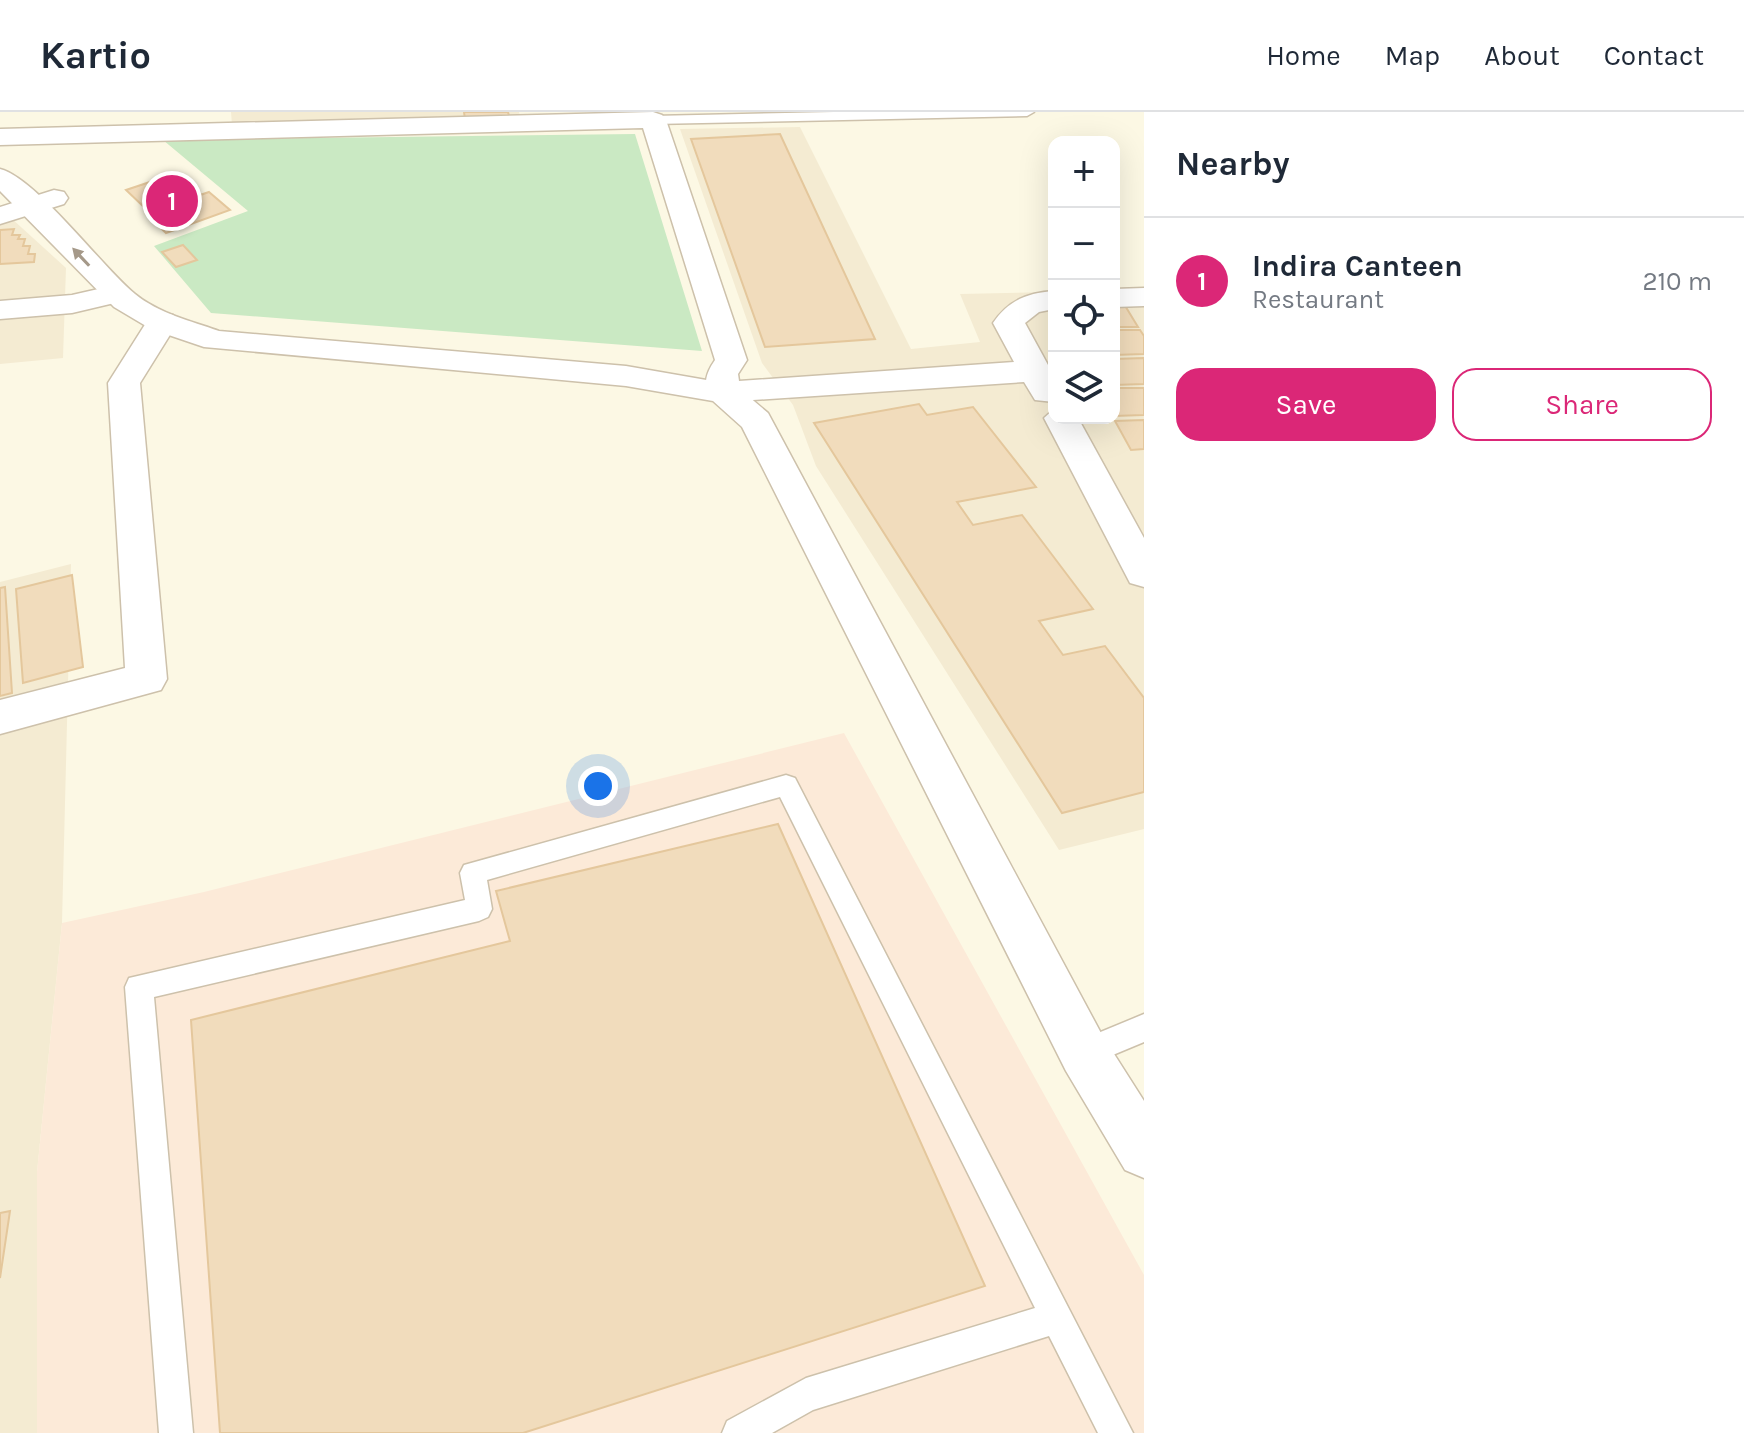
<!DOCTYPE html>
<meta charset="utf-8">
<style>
body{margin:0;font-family:Karla,sans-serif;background:#f6f6f7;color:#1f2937}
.controls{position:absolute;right:24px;top:24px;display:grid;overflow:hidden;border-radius:16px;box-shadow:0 8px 32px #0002}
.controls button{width:72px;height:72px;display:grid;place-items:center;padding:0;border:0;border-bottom:2px solid #e0e1e3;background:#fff;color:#1f2937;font:40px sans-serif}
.you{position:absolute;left:598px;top:674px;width:28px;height:28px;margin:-20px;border:6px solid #fff;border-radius:50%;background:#1a73e8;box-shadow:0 0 0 12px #1a73e833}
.badge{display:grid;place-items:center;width:52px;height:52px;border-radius:50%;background:#db2777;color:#fff;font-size:26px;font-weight:700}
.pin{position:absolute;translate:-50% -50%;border:4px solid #fff;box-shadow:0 2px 8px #0006}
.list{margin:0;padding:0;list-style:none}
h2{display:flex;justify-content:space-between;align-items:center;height:104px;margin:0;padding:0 32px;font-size:34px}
h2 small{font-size:26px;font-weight:400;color:#747a83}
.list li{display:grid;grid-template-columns:52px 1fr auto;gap:24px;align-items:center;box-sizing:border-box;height:128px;padding:0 32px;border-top:2px solid #e0e1e3}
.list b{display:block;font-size:30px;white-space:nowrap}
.list p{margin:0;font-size:26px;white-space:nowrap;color:#747a83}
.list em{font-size:26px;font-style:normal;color:#747a83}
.actions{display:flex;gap:16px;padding:24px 32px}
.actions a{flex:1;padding:18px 0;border:2px solid #db2777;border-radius:24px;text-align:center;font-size:28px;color:#db2777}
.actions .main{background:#db2777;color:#fff}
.icon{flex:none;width:44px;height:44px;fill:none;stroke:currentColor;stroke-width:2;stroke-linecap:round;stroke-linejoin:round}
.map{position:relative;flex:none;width:1144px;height:1321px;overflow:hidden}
header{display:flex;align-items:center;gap:48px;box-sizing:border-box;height:112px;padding:0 40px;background:#fff;border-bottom:2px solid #e0e1e3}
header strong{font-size:38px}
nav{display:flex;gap:44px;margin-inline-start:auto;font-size:28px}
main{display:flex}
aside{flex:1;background:#fff}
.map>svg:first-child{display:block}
.residential{fill:#f4ebd2}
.commercial{fill:#fcead8}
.green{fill:#cae9c3}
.building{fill:#f1dcbc;stroke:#e4c79c;stroke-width:2}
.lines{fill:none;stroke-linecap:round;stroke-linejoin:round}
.service-casing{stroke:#cdc1ab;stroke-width:3}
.minor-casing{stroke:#cdc1ab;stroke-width:3}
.tertiary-casing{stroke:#cdc1ab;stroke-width:3}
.service{fill:#fff;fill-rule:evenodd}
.minor{fill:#fff;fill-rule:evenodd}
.tertiary{fill:#fff;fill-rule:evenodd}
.oneway{fill:#a59989}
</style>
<header>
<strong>Kartio</strong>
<nav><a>Home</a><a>Map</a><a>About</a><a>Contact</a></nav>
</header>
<main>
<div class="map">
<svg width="1144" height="1321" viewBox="0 0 1144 1321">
<rect width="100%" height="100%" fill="#fcf8e4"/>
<!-- residential -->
<g class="residential">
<path d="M 231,0 L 519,0 L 520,6 L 456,5 L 232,13 Z"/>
<path d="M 800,15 L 911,237 L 980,230 L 960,182 L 1054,180 L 1054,306 L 1114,306 L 1114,178 L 1144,177 L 1144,717 L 1059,738 L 816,354 L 793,293 L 762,251 L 680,17 Z"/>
<path d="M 0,96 L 66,156 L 63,246 L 0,252 Z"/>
<path d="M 71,452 L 62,811 L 37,1060 L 37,1321 L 0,1321 L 0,470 Z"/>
</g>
<!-- commercial -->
<path class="commercial" d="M 844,621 L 1144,1163 L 1144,1321 L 37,1321 L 37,1060 L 62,811 L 204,780 Z"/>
<!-- green -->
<path class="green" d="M 635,22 L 702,239 L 211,201 L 154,134 L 248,99 L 163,28 Z"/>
<!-- building -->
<g class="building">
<path d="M 464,0 L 508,0 L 509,4 L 465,7 Z"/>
<path d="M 780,22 L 875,227 L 765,235 L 691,27 Z"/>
<path d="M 156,68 L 175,86 L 145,96 L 126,78 Z"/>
<path d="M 209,80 L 230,98 L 166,121 L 146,102 Z"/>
<path d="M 14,117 L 12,123 L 20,123 L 18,127 L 25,127 L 23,134 L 30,134 L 28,142 L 35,142 L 34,150 L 0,152 L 0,118 Z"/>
<path d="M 183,133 L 197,148 L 176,155 L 162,140 Z"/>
<path d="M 1114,192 L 1124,192 L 1138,215 L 1114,215 Z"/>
<path d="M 1114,218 L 1140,218 L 1144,224 L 1144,242 L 1114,243 Z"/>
<path d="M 1144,246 L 1144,272 L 1114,273 L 1114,247 Z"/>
<path d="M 1114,276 L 1144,276 L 1144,303 L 1114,304 Z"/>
<path d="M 919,292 L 927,303 L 973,295 L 1036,375 L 957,390 L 973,413 L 1022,403 L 1093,497 L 1039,509 L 1063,543 L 1105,534 L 1144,586 L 1144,680 L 1062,701 L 814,311 Z"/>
<path d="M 1144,308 L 1144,337 L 1131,338 L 1115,309 Z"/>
<path d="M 72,463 L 83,555 L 23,571 L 16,477 Z"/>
<path d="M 5,475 L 12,581 L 0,584 L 0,476 Z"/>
<path d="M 778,712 L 985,1174 L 523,1321 L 220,1321 L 191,908 L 510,829 L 496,779 Z"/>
<path d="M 10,1099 L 0,1166 L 0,1101 Z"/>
</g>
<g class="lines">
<!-- service casing -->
<g class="service-casing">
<g id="service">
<path d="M 834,0 L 1034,0 L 1027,4 L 653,12 L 646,8 L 653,4 Z"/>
<path d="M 786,663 L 795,666 L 1133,1321 L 1098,1321 L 1049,1224 L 813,1298 L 772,1321 L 722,1321 L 727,1309 L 806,1266 L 1035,1196 L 780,685 L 487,768 L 492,797 L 488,805 L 479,809 L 154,885 L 193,1321 L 159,1321 L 125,875 L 129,866 L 465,788 L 460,761 L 464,753 Z"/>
<path d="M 1144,902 L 1144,930 L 1084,955 L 1074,951 L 1070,941 L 1074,931 Z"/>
</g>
</g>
<!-- minor casing -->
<g class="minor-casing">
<g id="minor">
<path d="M 653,0 L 662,3 L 666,8 L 747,248 L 738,262 L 739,269 L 1014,250 L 993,211 C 1009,188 1027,181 1054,179 L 1054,197 L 1039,200 L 1025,211 L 1054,264 L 1054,290 L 1035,288 L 1024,270 L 723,290 L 711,287 C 702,273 706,261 715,248 L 643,16 L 0,33 L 0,17 Z"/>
<path d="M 54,78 L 64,80 L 68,86 L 64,92 L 0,112 L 0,95 Z"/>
<path d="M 116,173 L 127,176 L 131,182 L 127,188 L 72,201 L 0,207 L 0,189 L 72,183 Z"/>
<path d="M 1144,176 L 1144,194 L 1114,195 L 1114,177 Z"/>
<path d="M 162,201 L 173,203 L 178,210 L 140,271 L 167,567 L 161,578 L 0,622 L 0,588 L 125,556 L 108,271 L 151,203 Z"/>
<path d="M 1054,297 L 1054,306 L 1078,306 L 1144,426 L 1144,475 L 1130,471 L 1044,306 Z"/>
</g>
</g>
<!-- tertiary casing -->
<g class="tertiary-casing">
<path id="tertiary" d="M 0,57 C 36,66 102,155 135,182 C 158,201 191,209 219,219 L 626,254 L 735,273 L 768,301 L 1102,923 L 1144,989 L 1144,1066 L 1125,1058 L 1066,959 L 742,315 L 713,289 L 626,274 L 204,235 L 151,217 L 114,195 L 0,79 Z"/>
</g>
<!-- service -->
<use href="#service" class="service"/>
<!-- minor -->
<use href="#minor" class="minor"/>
<!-- tertiary -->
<use href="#tertiary" class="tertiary"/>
</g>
<!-- one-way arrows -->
<defs><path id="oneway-solid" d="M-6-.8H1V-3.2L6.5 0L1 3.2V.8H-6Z" transform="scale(2)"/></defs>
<use class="oneway" href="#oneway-solid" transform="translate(81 145) rotate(-133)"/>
</svg>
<div class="controls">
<button>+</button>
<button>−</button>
<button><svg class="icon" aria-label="locate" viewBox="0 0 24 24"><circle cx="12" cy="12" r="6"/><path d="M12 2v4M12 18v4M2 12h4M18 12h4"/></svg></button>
<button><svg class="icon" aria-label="layers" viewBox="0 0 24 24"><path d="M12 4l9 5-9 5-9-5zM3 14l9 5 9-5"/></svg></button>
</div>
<div class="you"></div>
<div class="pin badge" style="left:172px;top:89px">1</div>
</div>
<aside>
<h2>Nearby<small></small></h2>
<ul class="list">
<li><span class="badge">1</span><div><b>Indira Canteen</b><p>Restaurant</p></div><em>210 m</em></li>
</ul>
<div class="actions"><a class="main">Save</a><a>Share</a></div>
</aside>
</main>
